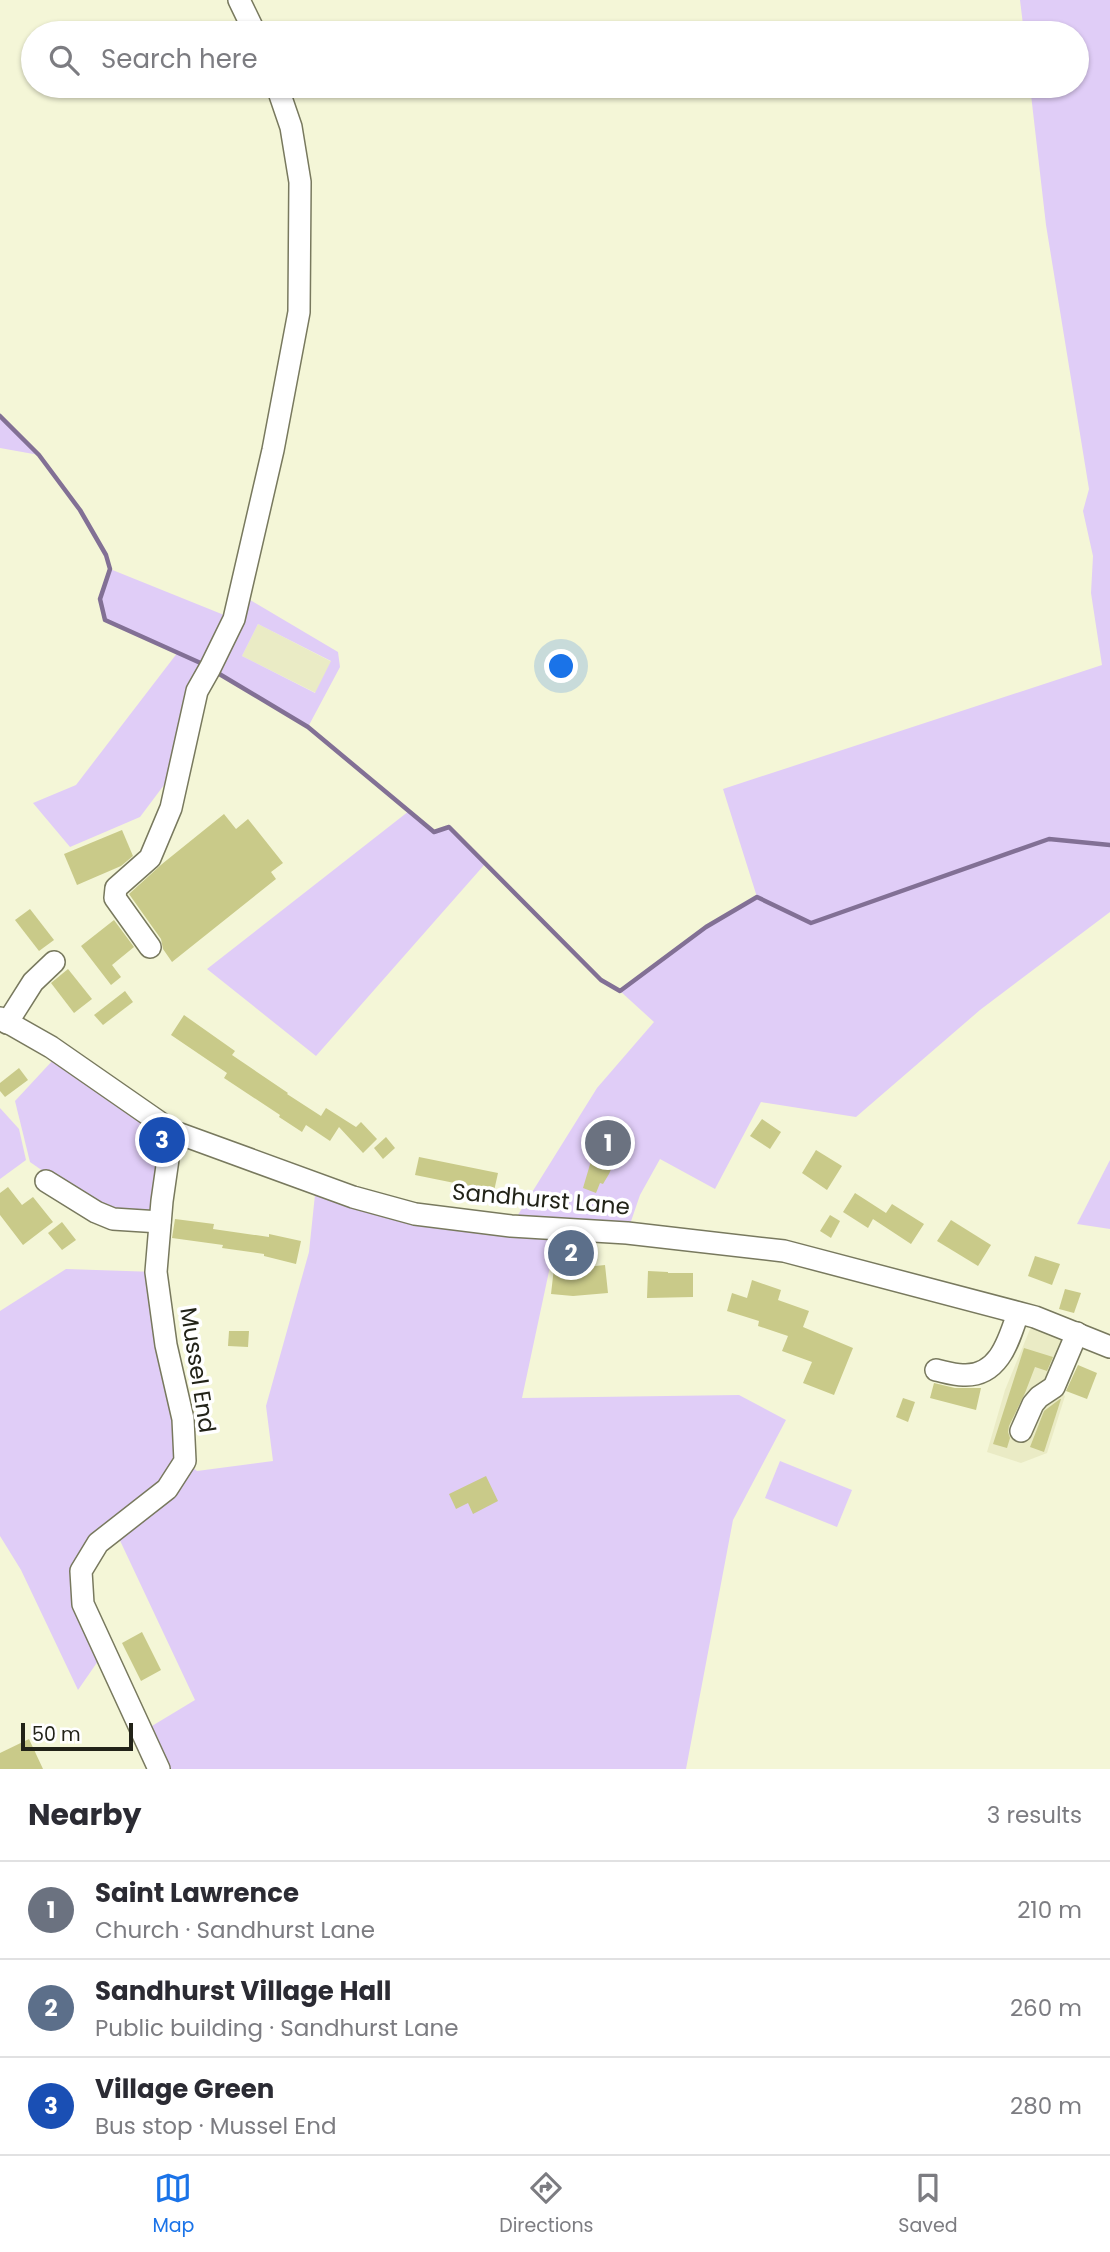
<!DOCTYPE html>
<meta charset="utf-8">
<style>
body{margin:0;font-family:Poppins,sans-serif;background:#f2f2f3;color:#2b2b33}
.scale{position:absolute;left:21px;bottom:18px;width:112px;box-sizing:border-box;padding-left:7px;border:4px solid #222318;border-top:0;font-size:19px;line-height:24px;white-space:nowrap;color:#222318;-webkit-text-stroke:5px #fff;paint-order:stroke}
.you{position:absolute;left:562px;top:667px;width:24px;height:24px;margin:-18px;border:5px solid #fff;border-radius:50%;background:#1a73e8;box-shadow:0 0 0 10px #1a73e833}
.badge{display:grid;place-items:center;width:46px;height:46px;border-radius:50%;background:#1a73e8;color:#fff;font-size:23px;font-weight:700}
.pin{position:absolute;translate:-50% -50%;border:4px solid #fff;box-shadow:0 2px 7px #0006}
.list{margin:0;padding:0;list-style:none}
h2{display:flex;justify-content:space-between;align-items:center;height:91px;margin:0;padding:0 28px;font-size:30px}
h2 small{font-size:23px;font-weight:400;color:#7c7c81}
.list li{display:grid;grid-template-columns:46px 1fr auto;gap:21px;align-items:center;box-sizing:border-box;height:98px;padding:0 28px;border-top:2px solid #e1e1e2}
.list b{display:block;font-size:26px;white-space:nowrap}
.list p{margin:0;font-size:23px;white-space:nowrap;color:#7c7c81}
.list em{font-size:23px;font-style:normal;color:#7c7c81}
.icon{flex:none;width:38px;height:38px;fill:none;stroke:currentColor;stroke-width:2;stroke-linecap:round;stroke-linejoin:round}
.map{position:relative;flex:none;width:1110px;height:1769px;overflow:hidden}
.search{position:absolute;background:#fff;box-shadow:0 2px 5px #0004;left:21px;right:21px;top:21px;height:77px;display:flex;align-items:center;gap:18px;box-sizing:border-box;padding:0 24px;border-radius:38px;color:#7c7c81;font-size:26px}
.sheet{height:385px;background:#fff}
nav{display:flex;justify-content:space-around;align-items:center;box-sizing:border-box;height:98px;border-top:2px solid #e1e1e2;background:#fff;font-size:19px;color:#7c7c81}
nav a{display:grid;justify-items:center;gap:4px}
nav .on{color:#1a73e8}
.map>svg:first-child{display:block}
.built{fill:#eaebc5}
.green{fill:#e0cdf7;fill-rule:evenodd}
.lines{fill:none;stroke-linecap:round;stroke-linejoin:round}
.stream{stroke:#827095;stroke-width:4.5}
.building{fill:#c9ca89}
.minor-casing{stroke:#78795e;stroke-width:24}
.minor{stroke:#fff;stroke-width:21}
.labels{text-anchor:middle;stroke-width:7;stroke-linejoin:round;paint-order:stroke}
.street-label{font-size:23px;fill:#222318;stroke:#fff}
</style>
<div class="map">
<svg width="1110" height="1769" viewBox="0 0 1110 1769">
<rect width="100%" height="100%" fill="#f4f6d7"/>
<!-- built -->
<g class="built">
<path d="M 258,624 L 332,662 L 316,693 L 242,656 Z"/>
<path d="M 1035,1317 L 1083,1336 L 1060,1393 L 1065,1396 L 1047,1453 L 1021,1463 L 987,1452 L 1005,1390 Z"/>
</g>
<!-- green -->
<g class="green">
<path d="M 1020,0 L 1110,0 L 1110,912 L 980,1010 L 856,1117 L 761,1102 L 715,1189 L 660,1159 L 640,1195 L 627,1233 L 558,1229 L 522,1398 L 739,1395 L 786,1420 L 733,1520 L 686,1769 L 159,1769 L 142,1732 L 195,1700 L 115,1530 L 81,1571 L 105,1651 L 78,1690 L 21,1570 L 0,1536 L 0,1311 L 66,1269 L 156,1272 L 185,1461 L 197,1471 L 273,1461 L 266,1406 L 309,1252 L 316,1185 L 511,1226 L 597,1088 L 654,1022 L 620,991 L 706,927 L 757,897 L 723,789 L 1102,665 L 1091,593 L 1093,556 L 1083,511 L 1089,489 L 1046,225 L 1030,86 L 1077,86 L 1077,33 L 1024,33 Z"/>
<path d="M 0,416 L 39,455 L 0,448 Z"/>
<path d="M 110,569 L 234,619 L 240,594 L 338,652 L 340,667 L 308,727 L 211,669 L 176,787 L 164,785 L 140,817 L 70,847 L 33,803 L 76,785 L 178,652 L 105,620 L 100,599 ZM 258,624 L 331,661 L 315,693 L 242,656 Z"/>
<path d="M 409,811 L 434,832 L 449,827 L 485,864 L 316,1056 L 207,969 Z"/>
<path d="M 54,1059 L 155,1129 L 159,1147 L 151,1210 L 146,1215 L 92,1205 L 30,1162 L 15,1101 Z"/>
<path d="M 0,1108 L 19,1129 L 26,1160 L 0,1179 Z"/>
<path d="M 1110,1160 L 1110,1229 L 1077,1224 Z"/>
<path d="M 780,1461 L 852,1490 L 837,1527 L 765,1498 Z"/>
</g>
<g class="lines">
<!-- stream -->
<g class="stream">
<path d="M 0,416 L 39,455 L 80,510 L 106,555 L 110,569 L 100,599 L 105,620 L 205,665"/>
<path d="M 216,672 L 308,727 L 434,832 L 449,827 L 601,980 L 620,991 L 706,927 L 757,897 L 811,923 L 1049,839 L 1110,845"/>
</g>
</g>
<!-- building -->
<g class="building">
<path d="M 224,814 L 236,829 L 248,819 L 283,863 L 271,872 L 276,879 L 172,962 L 163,949 L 161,939 L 129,894 L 162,864 Z"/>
<path d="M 122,830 L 133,856 L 121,866 L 77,885 L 64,854 Z"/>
<path d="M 30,909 L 54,940 L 39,951 L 15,920 Z"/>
<path d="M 114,920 L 134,947 L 112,965 L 121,977 L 111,985 L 81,946 Z"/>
<path d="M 68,969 L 92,999 L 74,1013 L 51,983 Z"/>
<path d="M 125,991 L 133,1002 L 103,1025 L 94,1015 Z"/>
<path d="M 184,1015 L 235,1051 L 232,1055 L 288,1093 L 287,1094 L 321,1116 L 326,1108 L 356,1127 L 361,1122 L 377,1139 L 363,1153 L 339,1127 L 330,1141 L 306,1125 L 302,1132 L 279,1117 L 280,1115 L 224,1078 L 227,1073 L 171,1035 Z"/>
<path d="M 19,1068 L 28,1080 L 5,1097 L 0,1091 L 0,1083 Z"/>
<path d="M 762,1119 L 781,1132 L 770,1149 L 750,1136 Z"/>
<path d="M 612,1120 L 629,1128 L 609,1174 L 603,1184 L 600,1183 L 596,1193 L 583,1188 L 591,1161 L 586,1159 L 603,1121 L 610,1124 Z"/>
<path d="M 386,1137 L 395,1148 L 383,1159 L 374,1148 Z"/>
<path d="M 816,1150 L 842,1166 L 827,1190 L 802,1173 Z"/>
<path d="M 419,1157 L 498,1173 L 494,1191 L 415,1175 Z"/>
<path d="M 8,1187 L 22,1205 L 33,1197 L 53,1222 L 23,1245 L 0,1215 L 0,1193 Z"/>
<path d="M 855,1193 L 886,1213 L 892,1204 L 924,1224 L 911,1244 L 873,1219 L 868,1228 L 843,1212 Z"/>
<path d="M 830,1215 L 840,1221 L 831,1238 L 820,1231 Z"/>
<path d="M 175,1219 L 214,1224 L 213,1229 L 269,1237 L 269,1234 L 301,1241 L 296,1264 L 264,1256 L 264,1254 L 222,1248 L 223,1245 L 172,1238 Z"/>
<path d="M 951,1220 L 991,1245 L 978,1266 L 937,1241 Z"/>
<path d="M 62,1222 L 76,1240 L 62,1250 L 48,1233 Z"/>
<path d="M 565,1242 L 579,1243 L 576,1268 L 605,1265 L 608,1293 L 573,1296 L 551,1294 L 554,1268 L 563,1269 Z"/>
<path d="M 1035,1256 L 1060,1264 L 1052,1285 L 1028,1276 Z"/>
<path d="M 648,1271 L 668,1272 L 668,1273 L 693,1273 L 693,1297 L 647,1298 Z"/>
<path d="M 752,1280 L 781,1290 L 778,1300 L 809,1311 L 803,1327 L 853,1348 L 834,1395 L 803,1383 L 812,1362 L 782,1351 L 788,1336 L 758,1326 L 759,1321 L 727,1311 L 732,1293 L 747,1298 Z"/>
<path d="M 1065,1289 L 1081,1293 L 1074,1313 L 1059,1309 Z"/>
<path d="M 229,1331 L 249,1331 L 248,1347 L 228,1346 Z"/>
<path d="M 1024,1348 L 1053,1357 L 1047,1371 L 1035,1367 L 1025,1393 L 1009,1426 L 1008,1432 L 1010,1438 L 1007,1448 L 993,1444 Z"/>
<path d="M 1078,1365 L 1097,1373 L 1087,1399 L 1066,1391 Z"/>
<path d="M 934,1383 L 955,1388 L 981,1388 L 976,1410 L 930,1398 Z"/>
<path d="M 903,1398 L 915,1402 L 908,1422 L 896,1417 Z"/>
<path d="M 1060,1399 L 1061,1399 L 1044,1452 L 1030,1447 L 1044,1411 Z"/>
<path d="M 486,1476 L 498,1501 L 473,1514 L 468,1503 L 456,1509 L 449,1494 Z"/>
<path d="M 142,1632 L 161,1670 L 141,1681 L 122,1643 Z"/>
<path d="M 29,1739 L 43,1769 L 0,1769 L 0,1753 Z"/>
</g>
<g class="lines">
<!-- minor casing -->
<g class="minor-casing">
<g id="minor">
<path d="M 239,0 L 255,33"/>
<path d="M 150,947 L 115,898 L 116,888 L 150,858 L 171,808 L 197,691 L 210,668 L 234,619 L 273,450 L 299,312 L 300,182 L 291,127 L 277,86"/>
<path d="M 0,1018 L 51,1047 L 172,1131 L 353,1197 L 415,1214 L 511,1226 L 627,1233 L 784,1251 L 1035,1317 L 1110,1347"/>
<path d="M 7,1023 L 33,982 L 54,962"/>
<path d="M 46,1181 L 96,1212 L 113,1219 L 160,1222"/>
<path d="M 936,1370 C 945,1372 954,1375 963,1375 C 999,1377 1009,1340 1018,1313"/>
<path d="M 1021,1431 L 1033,1404 L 1039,1397 L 1054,1387 L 1077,1333"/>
<path d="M 159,1769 L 83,1604 L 81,1571 L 98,1543 L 167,1489 L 185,1461 L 183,1419 L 166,1345 L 156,1272 L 162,1201 L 172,1131"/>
</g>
</g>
<!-- minor -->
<use href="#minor" class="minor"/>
</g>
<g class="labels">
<!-- street labels -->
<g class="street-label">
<text transform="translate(541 1199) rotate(5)" y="8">Sandhurst Lane</text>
<text transform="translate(198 1370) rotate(81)" y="8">Mussel End</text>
</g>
</g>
</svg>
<div class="scale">50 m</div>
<div class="you"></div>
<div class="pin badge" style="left:608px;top:1143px;background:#6b7280">1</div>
<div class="pin badge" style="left:571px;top:1253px;background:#5c6f8a">2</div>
<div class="pin badge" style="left:162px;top:1140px;background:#1a4fb4">3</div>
<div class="search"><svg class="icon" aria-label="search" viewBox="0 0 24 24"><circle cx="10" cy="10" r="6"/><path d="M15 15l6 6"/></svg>Search here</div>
</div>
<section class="sheet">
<h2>Nearby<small>3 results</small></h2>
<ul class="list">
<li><span class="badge" style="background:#6b7280">1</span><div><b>Saint Lawrence</b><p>Church · Sandhurst Lane</p></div><em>210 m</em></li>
<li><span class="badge" style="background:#5c6f8a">2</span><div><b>Sandhurst Village Hall</b><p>Public building · Sandhurst Lane</p></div><em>260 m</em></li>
<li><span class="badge" style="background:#1a4fb4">3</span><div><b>Village Green</b><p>Bus stop · Mussel End</p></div><em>280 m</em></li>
</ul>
</section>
<nav>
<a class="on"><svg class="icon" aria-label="map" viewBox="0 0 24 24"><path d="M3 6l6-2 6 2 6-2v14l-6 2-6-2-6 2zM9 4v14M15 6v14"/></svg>Map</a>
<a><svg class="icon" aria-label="directions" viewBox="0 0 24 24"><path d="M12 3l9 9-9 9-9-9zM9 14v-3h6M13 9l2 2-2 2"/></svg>Directions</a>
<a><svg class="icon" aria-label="saved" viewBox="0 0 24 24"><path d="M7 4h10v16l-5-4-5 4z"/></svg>Saved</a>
</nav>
